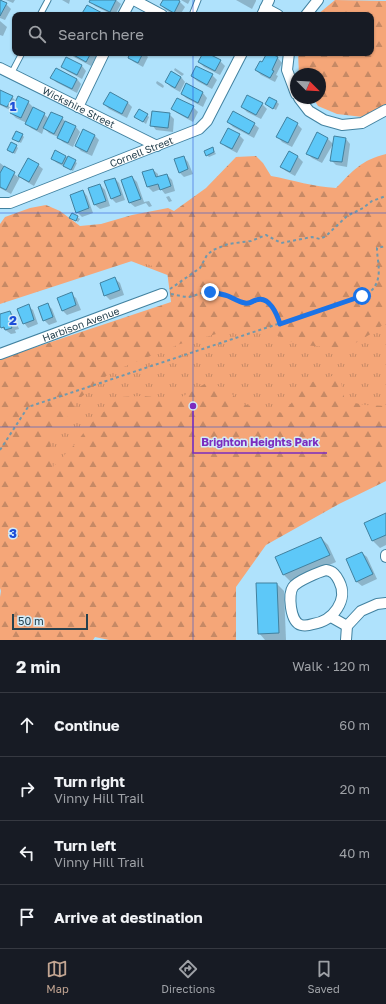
<!DOCTYPE html>
<meta charset="utf-8">
<style>
body{margin:0;font-family:"Golos Text",sans-serif;background:#20242c;color:#f1f3f6}
.compass{position:absolute;left:290px;top:68px;width:36px;height:36px;border-radius:50%;background:#171b24;box-shadow:0 1px 3px #0004;rotate:114deg}
.scale{position:absolute;left:12px;bottom:10px;width:76px;box-sizing:border-box;padding-left:4px;border:2px solid #26414e;border-top:0;font-size:11px;line-height:14px;white-space:nowrap;color:#26414e;-webkit-text-stroke:3px #d2ebf8;paint-order:stroke}
.stop{position:absolute;width:12px;height:12px;margin:-9px;border:3px solid #1a73e8;border-radius:50%;background:#fff}
.stop.end{background:#1a73e8;border-color:#fff;box-shadow:0 1px 4px #0008}
.list{margin:0;padding:0;list-style:none}
h2{display:flex;justify-content:space-between;align-items:center;height:52px;margin:0;padding:0 16px;font-size:17px}
h2 small{font-size:13px;font-weight:400;color:#9ea1a6}
.list li{display:grid;grid-template-columns:26px 1fr auto;gap:12px;align-items:center;box-sizing:border-box;height:64px;padding:0 16px;border-top:1px solid #363941}
.list b{display:block;font-size:15px;white-space:nowrap}
.list p{margin:0;font-size:13px;white-space:nowrap;color:#9ea1a6}
.list em{font-size:13px;font-style:normal;color:#9ea1a6}
.icon{flex:none;width:22px;height:22px;fill:none;stroke:currentColor;stroke-width:2;stroke-linecap:round;stroke-linejoin:round}
.map{position:relative;flex:none;width:386px;height:640px;overflow:hidden}
.search{position:absolute;background:#171b24;box-shadow:0 1px 3px #0004;left:12px;right:12px;top:12px;height:44px;display:flex;align-items:center;gap:10px;box-sizing:border-box;padding:0 14px;border-radius:8px;color:#9ea1a6;font-size:15px}
.sheet{height:308px;background:#171b24}
nav{display:flex;justify-content:space-around;align-items:center;box-sizing:border-box;height:56px;border-top:1px solid #363941;background:#171b24;font-size:11px;color:#9ea1a6}
nav a{display:grid;justify-items:center;gap:2px}
nav .on{color:#c2a592}
.map>svg:first-child{display:block}
.grass{fill:url(#grass-tufts)}
.forest{fill:url(#forest-firs)}
.shadow{fill:#0003}
.building{fill:#5dc8f8;stroke:#41819f}
.lines{fill:none;stroke-linecap:round;stroke-linejoin:round}
.lane-casing{stroke:#4282a0;stroke-width:7}
.street-casing{stroke:#4282a0;stroke-width:12}
.path{stroke:#7098ac;stroke-width:2;stroke-dasharray:3 3;stroke-linecap:butt}
.lane{stroke:#fff;stroke-width:5}
.street{stroke:#fff;stroke-width:10}
.route{stroke:#1a73e8;stroke-width:5}
.grid{fill:none;stroke:#1d4ed8;stroke-width:1;stroke-opacity:0.55}
.labels{text-anchor:middle;stroke-width:3;stroke-linejoin:round;paint-order:stroke}
.street-label{font-size:10px;fill:#26414e;stroke:#d2ebf8}
.grid-label{font-size:13px;text-anchor:middle;font-weight:bold;fill:#1d4ed8;stroke:#d2ebf8;stroke-width:3;stroke-linejoin:round;paint-order:stroke}
.leader{fill:none;stroke:#7b2cbf;stroke-width:1.5}
.callout-dot{fill:#7b2cbf;stroke:#d2ebf8;stroke-width:1.5}
.callout-label{font-size:11px;text-anchor:middle;font-weight:bold;fill:#7b2cbf;stroke:#d2ebf8;stroke-width:3;stroke-linejoin:round;paint-order:stroke}
</style>
<div class="map">
<svg width="386" height="640" viewBox="0 0 386 640">
<defs>
<pattern id="grass-tufts" width="24" height="20" patternUnits="userSpaceOnUse"><rect width="24" height="20" fill="#f5a678"/><path d="M3 7l-1-3M5 7V3M7 7l1-3M15 17l-1-3M17 17v-4M19 17l1-3" fill="none" stroke="#c68965"/></pattern>
<pattern id="forest-firs" width="22" height="20" patternUnits="userSpaceOnUse"><rect width="22" height="20" fill="#f5a678"/><path d="M5 1l3.5 6h-7zM16 11l3.5 6h-7z" fill="#c68965"/></pattern>
</defs>
<rect width="100%" height="100%" fill="#afe2fc"/>
<!-- grass -->
<path class="grass" d="M 386,204 L 386,448 L 0,562 L 0,364 L 170,308 L 183,281 L 110,253 L 366,217 Z"/>
<!-- forest -->
<g class="forest">
<path d="M 335,0 L 386,1 L 386,104 L 363,117 L 337,114 L 318,106 L 313,98 L 320,98 L 320,74 L 299,74 L 298,53 L 371,53 L 371,15 L 317,15 Z"/>
<path d="M 386,154 L 386,322 L 374,332 L 347,348 L 299,345 L 265,330 L 227,331 L 180,344 L 111,372 L 79,399 L 50,445 L 53,467 L 76,443 L 91,423 L 120,397 L 142,396 L 178,399 L 208,382 L 227,390 L 243,404 L 283,413 L 308,383 L 339,374 L 345,401 L 365,405 L 386,406 L 386,481 L 339,504 L 266,545 L 236,587 L 236,640 L 109,640 L 95,637 L 93,640 L 0,640 L 0,597 L 1,591 L 0,588 L 0,359 L 171,302 L 167,271 L 135,260 L 0,304 L 0,224 L 5,217 L 30,208 L 46,205 L 60,211 L 80,226 L 101,224 L 132,215 L 168,208 L 174,211 L 206,188 L 236,157 L 256,156 L 263,163 L 271,176 C 293,180 314,187 336,188 C 353,171 361,160 386,154 Z"/>
</g>
<!-- shadow -->
<g class="shadow">
<path d="M 6,0 L 15,0 L 13,3 Z"/>
<path d="M 62,0 L 70,0 L 69,4 Z"/>
<path d="M 91,0 L 116,0 L 121,4 L 115,15 L 113,15 L 95,6 L 91,1 Z"/>
<path d="M 164,0 L 176,0 L 180,2 L 185,7 L 180,15 L 175,15 L 166,10 L 161,5 Z"/>
<path d="M 181,0 L 190,0 L 188,4 Z"/>
<path d="M 236,0 L 256,0 L 256,1 L 252,9 Z"/>
<path d="M 0,1 L 6,4 L 11,9 L 5,20 L 0,18 Z"/>
<path d="M 0,21 L 7,27 L 3,36 L 0,35 Z"/>
<path d="M 15,35 L 15,44 L 12,41 Z"/>
<path d="M 70,53 L 98,53 L 91,66 L 74,57 Z"/>
<path d="M 131,53 L 144,53 L 148,57 L 143,67 L 134,62 L 129,58 Z"/>
<path d="M 204,53 L 220,61 L 225,66 L 220,75 L 204,67 L 199,62 Z"/>
<path d="M 268,53 L 278,58 L 282,63 L 276,75 L 278,76 L 275,82 L 261,75 L 256,70 L 262,63 Z"/>
<path d="M 66,58 L 82,66 L 86,71 L 82,79 L 67,71 L 62,66 Z"/>
<path d="M 175,68 L 184,74 L 182,76 L 174,70 Z"/>
<path d="M 172,72 L 181,77 L 185,82 L 180,92 L 171,87 L 166,82 Z"/>
<path d="M 212,75 L 217,80 L 212,89 L 197,81 L 192,76 Z"/>
<path d="M 52,77 L 77,79 L 81,84 L 77,93 L 56,82 Z"/>
<path d="M 157,81 L 162,84 L 164,86 L 163,88 L 158,85 L 156,83 Z"/>
<path d="M 187,85 L 203,93 L 207,98 L 203,107 L 186,98 L 182,94 Z"/>
<path d="M 0,91 L 12,97 L 17,102 L 28,102 L 33,107 L 32,108 L 44,114 L 49,119 L 62,118 L 67,123 L 76,127 L 80,132 L 73,147 L 63,142 L 58,137 L 49,133 L 44,128 L 42,134 L 31,128 L 27,123 L 16,118 L 11,113 L 12,111 L 0,105 Z"/>
<path d="M 110,93 L 128,103 L 132,107 L 127,118 L 109,109 L 104,104 Z"/>
<path d="M 277,102 L 279,104 L 276,110 L 266,104 Z"/>
<path d="M 262,104 L 267,109 L 261,119 L 247,112 L 242,107 Z"/>
<path d="M 193,107 L 198,112 L 193,122 L 177,113 L 172,109 Z"/>
<path d="M 169,114 L 174,119 L 173,132 L 156,130 L 152,125 Z"/>
<path d="M 147,115 L 149,117 L 146,124 L 136,117 Z"/>
<path d="M 228,122 L 254,124 L 259,128 L 254,138 L 233,127 Z"/>
<path d="M 297,124 L 302,129 L 292,147 L 282,142 L 278,137 Z"/>
<path d="M 318,134 L 328,139 L 333,144 L 322,163 L 312,158 L 307,153 Z"/>
<path d="M 22,135 L 24,137 L 21,143 L 13,139 Z"/>
<path d="M 239,135 L 244,140 L 237,153 L 226,147 L 222,143 Z"/>
<path d="M 95,136 L 99,140 L 92,156 L 81,151 L 76,146 Z"/>
<path d="M 346,139 L 350,144 L 347,167 L 336,165 L 331,160 Z"/>
<path d="M 16,146 L 18,148 L 15,154 L 8,150 Z"/>
<path d="M 213,149 L 216,154 L 209,157 L 207,155 Z"/>
<path d="M 289,152 L 298,157 L 303,162 L 295,176 L 286,171 L 281,167 Z"/>
<path d="M 65,156 L 77,163 L 73,171 L 57,163 L 52,159 Z"/>
<path d="M 184,157 L 188,162 L 193,174 L 184,177 L 179,172 Z"/>
<path d="M 28,159 L 38,165 L 43,169 L 34,186 L 24,180 L 20,177 L 11,194 L 0,188 L 0,163 L 18,177 Z"/>
<path d="M 153,170 L 158,174 L 158,178 L 167,175 L 172,180 L 175,191 L 165,194 L 161,189 L 153,192 L 148,187 L 144,172 Z"/>
<path d="M 132,177 L 137,182 L 144,202 L 149,201 L 152,206 L 149,207 L 146,203 L 135,207 L 130,203 Z"/>
<path d="M 115,179 L 119,183 L 125,200 L 116,203 L 112,199 L 106,182 Z"/>
<path d="M 100,185 L 105,190 L 110,206 L 100,209 L 95,205 L 90,189 Z"/>
<path d="M 83,191 L 87,196 L 93,213 L 82,217 L 77,212 Z"/>
<path d="M 169,196 L 172,201 L 169,202 L 166,197 Z"/>
<path d="M 72,214 L 80,219 L 78,222 L 70,217 Z"/>
<path d="M 115,279 L 120,283 L 124,295 L 110,300 L 105,295 Z"/>
<path d="M 71,294 L 76,298 L 81,310 L 67,315 L 62,310 Z"/>
<path d="M 47,304 L 52,309 L 57,322 L 49,325 L 44,320 Z"/>
<path d="M 28,306 L 33,310 L 38,324 L 28,328 L 24,323 Z"/>
<path d="M 10,312 L 14,316 L 19,329 L 15,330 L 16,333 L 11,334 L 1,327 L 0,323 L 0,315 Z"/>
<path d="M 386,514 L 386,545 L 380,548 L 373,541 L 365,524 Z"/>
<path d="M 321,538 L 328,545 L 336,562 L 291,582 L 284,575 L 277,558 Z"/>
<path d="M 362,553 L 367,557 L 377,579 L 362,586 L 357,582 L 347,560 Z"/>
<path d="M 257,584 L 277,584 L 284,591 L 286,640 L 265,640 L 259,633 Z"/>
</g>
<!-- building -->
<g class="building">
<path d="M 0,0 L 7,3 L 0,16 Z"/>
<path d="M 90,0 L 116,0 L 110,12 L 89,2 Z"/>
<path d="M 163,0 L 178,0 L 180,1 L 174,13 L 160,5 Z"/>
<path d="M 87,5 L 106,15 L 81,15 Z"/>
<path d="M 70,53 L 91,53 L 86,62 Z"/>
<path d="M 130,53 L 143,53 L 138,63 L 128,58 Z"/>
<path d="M 203,53 L 207,53 L 221,60 L 215,71 L 198,62 Z"/>
<path d="M 267,53 L 270,53 L 278,57 L 272,70 L 274,71 L 270,78 L 255,70 L 260,61 L 262,62 Z"/>
<path d="M 66,57 L 82,65 L 77,75 L 61,67 Z"/>
<path d="M 196,66 L 213,74 L 207,85 L 191,76 Z"/>
<path d="M 56,68 L 77,79 L 72,89 L 50,78 Z"/>
<path d="M 171,71 L 181,77 L 175,88 L 165,82 Z"/>
<path d="M 186,83 L 203,92 L 198,103 L 181,94 Z"/>
<path d="M 0,90 L 13,96 L 7,107 L 0,104 Z"/>
<path d="M 110,92 L 128,102 L 122,114 L 103,104 Z"/>
<path d="M 247,95 L 263,103 L 256,115 L 241,107 Z"/>
<path d="M 18,96 L 29,101 L 21,118 L 10,113 Z"/>
<path d="M 269,97 L 277,101 L 273,109 L 265,104 Z"/>
<path d="M 177,98 L 194,106 L 188,118 L 171,109 Z"/>
<path d="M 33,107 L 45,113 L 37,130 L 25,124 Z"/>
<path d="M 139,109 L 148,114 L 143,122 L 134,117 Z"/>
<path d="M 152,111 L 170,113 L 168,128 L 150,126 Z"/>
<path d="M 233,111 L 255,123 L 249,134 L 227,122 Z"/>
<path d="M 51,112 L 63,117 L 54,134 L 43,128 Z"/>
<path d="M 287,117 L 298,123 L 288,143 L 276,137 Z"/>
<path d="M 65,121 L 76,126 L 68,143 L 57,138 Z"/>
<path d="M 228,128 L 240,134 L 232,149 L 220,143 Z"/>
<path d="M 83,129 L 95,135 L 87,152 L 75,146 Z"/>
<path d="M 16,131 L 23,134 L 19,142 L 12,139 Z"/>
<path d="M 317,132 L 328,138 L 318,159 L 306,154 Z"/>
<path d="M 334,136 L 346,138 L 342,162 L 330,161 Z"/>
<path d="M 11,142 L 17,145 L 13,153 L 7,150 Z"/>
<path d="M 213,147 L 214,152 L 206,156 L 204,151 Z"/>
<path d="M 55,150 L 66,156 L 62,164 L 51,159 Z"/>
<path d="M 289,151 L 298,156 L 290,172 L 280,167 Z"/>
<path d="M 68,156 L 76,160 L 71,170 L 63,166 Z"/>
<path d="M 184,156 L 188,169 L 179,173 L 174,159 Z"/>
<path d="M 28,158 L 39,164 L 29,182 L 18,176 Z"/>
<path d="M 4,166 L 15,172 L 6,190 L 0,187 L 0,173 Z"/>
<path d="M 153,169 L 156,177 L 167,174 L 171,186 L 160,190 L 158,184 L 147,187 L 142,172 Z"/>
<path d="M 132,176 L 141,199 L 129,203 L 121,180 Z"/>
<path d="M 115,178 L 121,195 L 111,199 L 104,181 Z"/>
<path d="M 100,184 L 106,201 L 94,205 L 88,188 Z"/>
<path d="M 83,190 L 89,208 L 76,213 L 70,195 Z"/>
<path d="M 72,213 L 78,216 L 76,221 L 69,218 Z"/>
<path d="M 115,277 L 120,290 L 104,296 L 100,283 Z"/>
<path d="M 72,292 L 76,305 L 62,311 L 57,298 Z"/>
<path d="M 48,303 L 53,317 L 43,321 L 38,307 Z"/>
<path d="M 29,304 L 34,320 L 23,324 L 17,309 Z"/>
<path d="M 10,311 L 15,324 L 11,326 L 12,328 L 5,330 L 4,327 L 1,328 L 0,326 L 0,314 Z"/>
<path d="M 386,513 L 386,535 L 372,541 L 364,523 Z"/>
<path d="M 321,537 L 330,555 L 283,575 L 275,557 Z"/>
<path d="M 362,552 L 373,574 L 356,582 L 346,559 Z"/>
<path d="M 256,583 L 277,583 L 279,633 L 258,634 Z"/>
</g>
<g class="lines">
<!-- lane casing -->
<g class="lane-casing">
<g id="lane">
<path d="M 40,15 L 48,0"/>
<path d="M 192,15 L 198,0"/>
<path d="M 11,74 L 22,53"/>
</g>
</g>
<!-- street casing -->
<g class="street-casing">
<g id="street">
<path d="M 134,0 L 162,15"/>
<path d="M 265,8 L 278,15"/>
<path d="M 123,15 L 131,0"/>
<path d="M 262,15 L 269,0"/>
<path d="M 306,15 L 318,0"/>
<path d="M 289,53 L 287,70 L 296,94"/>
<path id="s1" d="M 0,68 L 157,146"/>
<path d="M 299,98 L 309,111 L 324,120 L 342,125 L 362,123 L 386,110"/>
<path d="M 78,107 L 104,53"/>
<path id="s2" d="M 0,203 L 10,203 L 199,129 L 207,121 L 242,53"/>
<path id="s3" d="M 0,354 L 162,294"/>
<path d="M 386,555 L 386,557"/>
<path d="M 326,570 C 333,571 336,575 339,581 C 349,600 333,621 313,624 C 310,625 305,626 301,625 C 290,622 288,594 293,587 C 297,581 319,572 326,570 Z"/>
<path d="M 331,617 L 347,626"/>
<path d="M 346,640 L 347,626 L 361,611 L 377,604 L 386,603"/>
</g>
</g>
<!-- path -->
<g class="path">
<path d="M 170,289 L 200,268 L 207,255 L 213,250 L 228,244 L 251,241 L 266,235 L 281,243 L 312,237 L 320,239 L 326,236 L 347,216 L 363,208 L 372,201 L 386,196"/>
<path d="M 171,294 C 177,295 183,297 189,297 C 196,296 203,291 210,292 C 223,292 234,302 245,303 C 251,304 252,301 257,300 C 269,295 277,314 280,324"/>
<path d="M 0,450 L 28,407 L 362,296 C 365,294 370,292 373,289 C 383,276 377,262 377,248 L 386,246"/>
</g>
<!-- lane -->
<use href="#lane" class="lane"/>
<!-- street -->
<use href="#street" class="street"/>
</g>
<g class="lines">
<!-- route -->
<path class="route" d="M 210,292 C 216,293 222,294 228,296 C 233,298 239,302 245,303 C 251,304 252,301 256,300 C 269,295 277,314 280,324 L 362,296"/>
</g>
<!-- grid -->
<path class="grid" d="M 193,0 L 193,15M 193,53 L 193,640M 0,213 L 386,213M 0,427 L 386,427"/>
<g class="labels">
<!-- street labels -->
<g class="street-label">
<text dy="4" stroke="none"><textPath href="#s1" startOffset="88">Wickshire Street</textPath></text>
<text dy="4" stroke="none"><textPath href="#s2" startOffset="151">Cornell Street</textPath></text>
<text dy="4" stroke="none"><textPath href="#s3" startOffset="86">Harbison Avenue</textPath></text>
</g>
</g>
<g class="grid-label">
<text x="13" y="111">1</text>
<text x="13" y="325">2</text>
<text x="13" y="538">3</text>
</g>
<!-- callouts -->
<path class="leader" d="M193 406L193 453H327"/>
<circle class="callout-dot" cx="193" cy="406" r="4"/>
<g class="callout-label">
<text x="260" y="446">Brighton Heights Park</text>
</g>
</svg>
<svg class="compass" viewBox="-18 -18 36 36"><path d="M0-13l5 13h-10z" fill="#e53935"/><path d="M0 13l5-13h-10z" fill="#9ea1a6"/></svg>
<div class="scale">50 m</div>
<div class="stop" style="left:362px;top:296px"></div>
<div class="stop end" style="left:210px;top:292px"></div>
<div class="search"><svg class="icon" aria-label="search" viewBox="0 0 24 24"><circle cx="10" cy="10" r="6"/><path d="M15 15l6 6"/></svg>Search here</div>
</div>
<section class="sheet">
<h2>2 min<small>Walk · 120 m</small></h2>
<ul class="list">
<li><svg class="icon" aria-label="ahead" viewBox="0 0 24 24"><path d="M12 20V5M6 11l6-6 6 6"/></svg><div><b>Continue</b></div><em>60 m</em></li>
<li><svg class="icon" aria-label="right" viewBox="0 0 24 24"><path d="M7 20v-9h11M14 6l5 5-5 5"/></svg><div><b>Turn right</b><p>Vinny Hill Trail</p></div><em>20 m</em></li>
<li><svg class="icon" aria-label="left" viewBox="0 0 24 24"><path d="M17 20v-9H6M10 6l-5 5 5 5"/></svg><div><b>Turn left</b><p>Vinny Hill Trail</p></div><em>40 m</em></li>
<li><svg class="icon" aria-label="arrive" viewBox="0 0 24 24"><path d="M6 21V4h12l-3 4 3 4H6"/></svg><div><b>Arrive at destination</b></div></li>
</ul>
</section>
<nav>
<a class="on"><svg class="icon" aria-label="map" viewBox="0 0 24 24"><path d="M3 6l6-2 6 2 6-2v14l-6 2-6-2-6 2zM9 4v14M15 6v14"/></svg>Map</a>
<a><svg class="icon" aria-label="directions" viewBox="0 0 24 24"><path d="M12 3l9 9-9 9-9-9zM9 14v-3h6M13 9l2 2-2 2"/></svg>Directions</a>
<a><svg class="icon" aria-label="saved" viewBox="0 0 24 24"><path d="M7 4h10v16l-5-4-5 4z"/></svg>Saved</a>
</nav>
